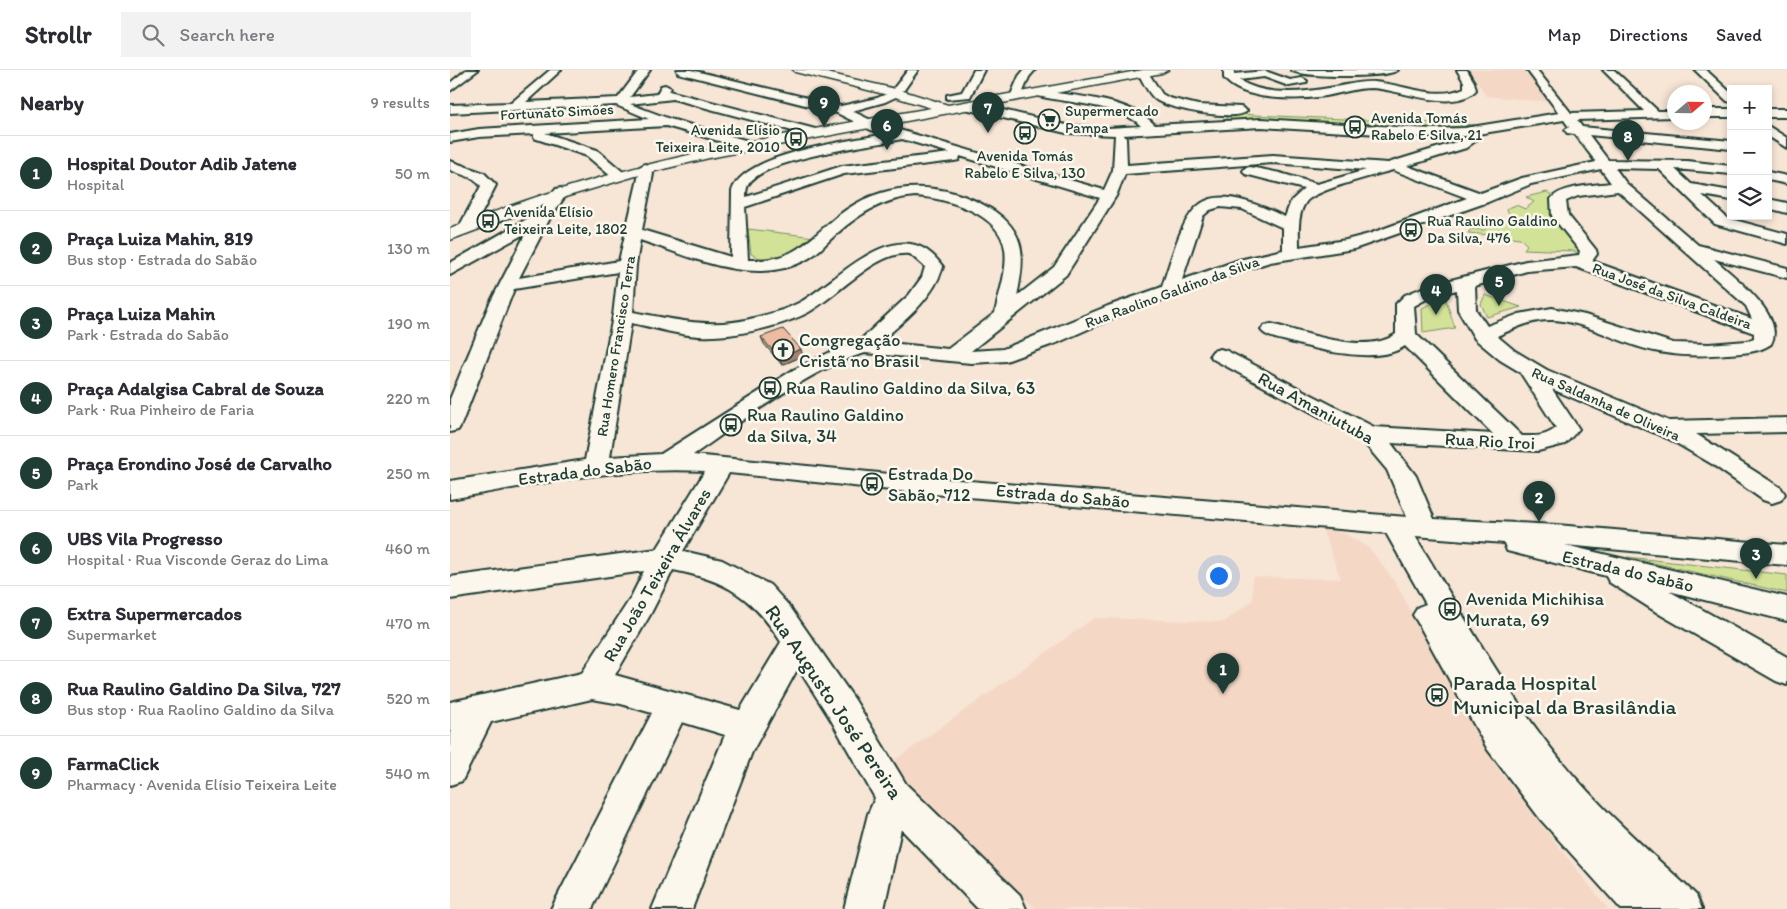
<!DOCTYPE html>
<meta charset="utf-8">
<style>
body{margin:0;font-family:Itim,sans-serif;background:#f2f2f3;color:#2b2b33}
.controls{position:absolute;right:15px;top:15px;display:grid;overflow:hidden;border-radius:0px;box-shadow:0 2px 8px #0003}
.controls button{width:45px;height:45px;display:grid;place-items:center;padding:0;border:0;border-bottom:1px solid #e1e1e2;background:#fff;color:#2b2b33;font:25px sans-serif}
.compass{position:absolute;left:1217px;top:15px;width:45px;height:45px;border-radius:50%;background:#fff;box-shadow:0 2px 8px #0003;rotate:70deg}
.you{position:absolute;left:768px;top:505px;width:18px;height:18px;margin:-12px;border:4px solid #fff;border-radius:50%;background:#1a73e8;box-shadow:0 0 0 8px #1a73e833}
.badge{display:grid;place-items:center;width:32px;height:32px;border-radius:50%;background:#1f3d34;color:#fff;font-size:16px;font-weight:700}
.pin{position:absolute;translate:-50% -41px;filter:drop-shadow(0 1px 2px #0008)}
.pin::after{content:'';position:absolute;top:26px;width:18px;height:15px;background:inherit;clip-path:polygon(0 0,100% 0,50% 100%)}
.list{margin:0;padding:0;list-style:none}
h2{display:flex;justify-content:space-between;align-items:center;height:65px;margin:0;padding:0 20px;font-size:21px}
h2 small{font-size:16px;font-weight:400;color:#7c7c81}
.list li{display:grid;grid-template-columns:32px 1fr auto;gap:15px;align-items:center;box-sizing:border-box;height:75px;padding:0 20px;border-top:1px solid #e1e1e2}
.list b{display:block;font-size:19px;white-space:nowrap}
.list p{margin:0;font-size:16px;white-space:nowrap;color:#7c7c81}
.list em{font-size:16px;font-style:normal;color:#7c7c81}
.icon{flex:none;width:28px;height:28px;fill:none;stroke:currentColor;stroke-width:2;stroke-linecap:round;stroke-linejoin:round}
.map{position:relative;flex:none;width:1337px;height:839px;overflow:hidden}
header{display:flex;align-items:center;gap:30px;box-sizing:border-box;height:70px;padding:0 25px;background:#fff;border-bottom:1px solid #e1e1e2}
header strong{font-size:24px}
nav{display:flex;gap:28px;margin-inline-start:auto;font-size:18px}
.search{width:350px;height:45px;background:#f2f2f3;display:flex;align-items:center;gap:12px;box-sizing:border-box;padding:0 18px;border-radius:0px;color:#7c7c81;font-size:19px}
main{display:flex}
aside{flex:1;background:#fff}
.map>svg:first-child{display:block}
.built{fill:#f4d8c5}
.green{fill:#d2e296;stroke:#789065}
.lines{fill:none;stroke-linecap:round;stroke-linejoin:round}
.minor-casing{stroke:#1f3d34;stroke-width:4}
.major-casing{stroke:#1f3d34;stroke-width:3}
.minor{fill:#fbf7ec;fill-rule:evenodd}
.major{fill:#fbf7ec;fill-rule:evenodd}
.wall{fill:#cda08a;stroke:#1f3d34}
.shaded-wall{fill:#a78270;stroke:#1f3d34}
.building{fill:#eebaa0;stroke:#1f3d34}
.labels{text-anchor:middle;stroke-width:5;stroke-linejoin:round;paint-order:stroke}
.far-poi-label{font-size:15px;fill:#1f3d34;stroke:#fbf7ec;text-anchor:start}
.far-street-label{font-size:15px;fill:#1f3d34;stroke:#fbf7ec}
.poi-label{font-size:18px;fill:#1f3d34;stroke:#fbf7ec;text-anchor:start}
.street-label{font-size:18px;fill:#1f3d34;stroke:#fbf7ec}
.near-poi-label{font-size:21px;fill:#1f3d34;stroke:#fbf7ec;text-anchor:start}
.near-street-label{font-size:21px;fill:#1f3d34;stroke:#fbf7ec}
</style>
<header>
<strong>Strollr</strong>
<div class="search"><svg class="icon" aria-label="search" viewBox="0 0 24 24"><circle cx="10" cy="10" r="6"/><path d="M15 15l6 6"/></svg>Search here</div>
<nav><a>Map</a><a>Directions</a><a>Saved</a></nav>
</header>
<main>
<aside>
<h2>Nearby<small>9 results</small></h2>
<ul class="list">
<li><span class="badge">1</span><div><b>Hospital Doutor Adib Jatene</b><p>Hospital</p></div><em>50 m</em></li>
<li><span class="badge">2</span><div><b>Praça Luiza Mahin, 819</b><p>Bus stop · Estrada do Sabão</p></div><em>130 m</em></li>
<li><span class="badge">3</span><div><b>Praça Luiza Mahin</b><p>Park · Estrada do Sabão</p></div><em>190 m</em></li>
<li><span class="badge">4</span><div><b>Praça Adalgisa Cabral de Souza</b><p>Park · Rua Pinheiro de Faria</p></div><em>220 m</em></li>
<li><span class="badge">5</span><div><b>Praça Erondino José de Carvalho</b><p>Park</p></div><em>250 m</em></li>
<li><span class="badge">6</span><div><b>UBS Vila Progresso</b><p>Hospital · Rua Visconde Geraz do Lima</p></div><em>460 m</em></li>
<li><span class="badge">7</span><div><b>Extra Supermercados</b><p>Supermarket</p></div><em>470 m</em></li>
<li><span class="badge">8</span><div><b>Rua Raulino Galdino Da Silva, 727</b><p>Bus stop · Rua Raolino Galdino da Silva</p></div><em>520 m</em></li>
<li><span class="badge">9</span><div><b>FarmaClick</b><p>Pharmacy · Avenida Elísio Teixeira Leite</p></div><em>540 m</em></li>
</ul>
</aside>
<div class="map">
<svg width="1337" height="839" viewBox="0 0 1337 839">
<rect width="100%" height="100%" fill="#f7e5d5"/>
<filter id="ink" filterUnits="userSpaceOnUse"><feTurbulence type="fractalNoise" baseFrequency=".02" numOctaves="2"/><feDisplacementMap in="SourceGraphic" scale="10" xChannelSelector="R" yChannelSelector="G"/><feConvolveMatrix kernelMatrix="1 2 1 2 8 2 1 2 1" color-interpolation-filters="sRGB"/></filter>
<g filter="url(#ink)">
<!-- built -->
<g class="built">
<path d="M 1020,0 L 1078,0 L 1101,32 L 1036,26 Z"/>
<path d="M 871,456 L 895,464 L 920,479 L 945,512 L 1050,702 L 1158,839 L 586,839 L 438,695 L 644,548 L 774,552 L 803,530 L 802,507 L 891,509 Z"/>
</g>
<!-- green -->
<g class="green">
<path d="M 774,43 L 804,45 L 1027,55 L 980,58 L 823,50 L 778,50 Z"/>
<path d="M 1097,122 L 1103,126 L 1102,131 L 1131,177 L 1133,187 L 1124,181 L 1074,179 L 1077,175 L 1070,168 L 1018,163 L 1021,159 L 1034,160 L 1039,156 L 1063,148 L 1056,139 L 1066,135 L 1075,139 L 1084,132 L 1076,127 Z"/>
<path d="M 298,159 L 365,167 C 347,181 323,198 301,184 Z"/>
<path d="M 1035,225 L 1071,237 L 1037,247 L 1031,234 Z"/>
<path d="M 995,227 L 1005,258 L 973,263 L 972,238 Z"/>
<path d="M 1177,487 L 1337,505 L 1337,523 Z"/>
</g>
<g class="lines">
<!-- minor casing -->
<g class="minor-casing">
<g id="minor">
<path d="M 16,0 L 28,0 L 0,21 L 0,13 Z"/>
<path d="M 100,0 L 111,0 L 76,32 L 168,28 L 189,0 L 200,0 L 180,27 L 207,24 L 211,16 L 215,15 L 221,18 L 219,21 L 369,60 L 371,63 L 365,67 L 223,29 L 180,34 L 220,49 L 302,72 L 304,75 L 297,79 L 216,56 L 95,63 L 147,80 L 173,102 L 175,105 L 168,109 L 163,108 L 137,86 L 84,68 L 84,64 L 29,67 L 0,72 L 0,64 L 29,59 L 199,49 L 166,35 L 0,43 L 0,35 L 61,33 Z"/>
<path d="M 227,0 L 241,0 L 391,36 L 427,28 L 446,20 L 444,18 L 458,0 L 468,0 L 454,20 L 450,21 L 450,25 L 435,32 L 402,41 L 429,54 L 654,120 L 663,100 L 665,65 L 616,63 L 515,39 L 513,36 L 519,32 L 616,55 L 658,58 L 691,56 C 671,34 613,33 584,25 L 584,21 L 588,20 C 625,27 677,27 705,55 L 811,49 L 981,59 L 1015,58 L 1109,43 L 1077,0 L 1087,0 L 1121,43 L 1194,41 L 1153,0 L 1164,0 L 1208,41 L 1224,41 L 1224,47 L 1127,50 L 1132,57 L 1281,71 L 1281,79 L 1139,65 L 1158,90 L 1237,91 L 1281,96 L 1281,104 L 1225,99 L 1241,114 L 1281,121 L 1281,130 L 1252,125 L 1277,148 L 1337,164 L 1337,174 L 1265,154 L 1209,99 L 1165,98 L 1176,113 L 1248,175 L 1337,198 L 1337,208 L 1264,189 C 1282,205 1337,246 1321,274 C 1308,283 1292,283 1277,284 C 1245,287 1217,286 1186,276 C 1158,267 1131,251 1102,250 C 1082,249 1064,259 1047,266 L 1065,281 L 1097,300 L 1219,351 L 1337,348 L 1337,362 L 1246,364 L 1331,418 L 1335,424 L 1331,430 L 1322,433 L 1313,430 L 1262,394 L 1221,370 L 1102,319 L 1129,359 L 1115,374 L 1088,381 L 941,373 L 966,406 L 984,449 L 1107,455 L 1337,475 L 1337,495 L 1115,475 L 1337,527 L 1337,551 L 1219,521 L 1337,587 L 1337,615 L 1326,611 L 1211,545 L 1159,512 L 1156,506 L 1057,481 L 1054,473 L 965,466 C 1008,536 1049,611 1100,677 C 1142,732 1196,778 1246,825 L 1252,839 L 1171,839 L 1091,750 L 1038,680 L 968,553 L 963,545 L 968,537 L 976,534 L 936,463 L 460,422 L 279,403 L 233,481 L 272,490 L 320,515 L 340,537 L 405,630 L 456,714 L 570,825 L 576,839 L 528,839 L 451,759 L 434,839 L 394,839 L 418,744 L 425,728 L 381,650 L 348,598 L 302,682 L 242,839 L 202,839 L 275,665 L 232,652 L 142,839 L 101,839 L 202,643 L 171,634 L 142,629 L 41,652 L 12,711 L 0,715 L 0,665 L 2,661 L 0,662 L 0,632 L 132,603 L 180,529 L 194,501 L 0,529 L 0,507 L 207,479 L 255,401 C 169,396 85,414 0,429 L 0,411 L 135,390 L 163,246 L 168,202 L 64,219 L 11,355 L 8,360 L 0,362 L 0,329 L 39,235 L 76,163 L 0,205 L 0,193 L 89,142 L 106,119 L 111,118 L 118,122 L 100,148 L 69,208 L 169,191 L 189,104 L 188,98 L 195,94 L 200,95 L 203,104 L 192,160 L 281,187 L 282,121 C 293,83 400,71 436,64 L 421,60 L 387,43 L 228,3 ZM 1114,50 L 1119,57 L 1115,60 L 1117,63 L 1125,64 L 1146,92 L 1072,108 L 1031,123 L 957,96 L 1016,78 L 1028,69 L 1022,65 L 1006,72 L 938,93 L 823,85 L 677,95 L 676,68 L 673,65 L 811,57 L 981,67 L 1015,66 ZM 452,69 L 500,83 L 392,96 L 296,127 C 296,123 296,119 298,115 C 313,88 421,76 452,69 ZM 510,86 L 650,128 L 604,197 L 567,226 C 575,188 577,162 541,139 C 496,112 440,109 396,140 C 359,166 350,192 298,190 L 295,137 L 394,104 L 504,91 L 509,90 ZM 823,93 L 916,100 L 867,114 L 830,103 L 800,97 L 795,98 L 793,101 L 795,104 L 854,119 L 841,131 L 835,147 C 743,103 738,136 712,217 L 658,236 L 553,279 L 521,281 L 616,205 L 666,126 L 675,104 ZM 1151,99 L 1161,113 C 1146,115 1110,116 1101,129 L 1102,146 L 1130,181 L 1129,185 L 1076,191 L 977,216 L 955,225 L 946,234 L 946,264 C 916,286 854,262 821,254 L 814,256 L 811,260 C 817,268 831,269 840,272 C 869,280 928,295 955,276 L 1043,364 L 924,357 L 777,281 L 770,279 L 763,281 L 760,285 L 763,289 L 911,369 L 937,400 L 957,447 L 460,406 L 243,385 C 292,352 358,299 415,283 L 521,293 L 556,291 L 609,272 L 672,244 L 801,198 L 820,192 L 904,179 L 1038,132 L 1081,114 ZM 943,100 L 1017,128 L 919,164 L 896,170 L 849,177 C 849,163 847,144 856,132 C 864,120 926,105 943,100 ZM 1168,121 L 1296,236 L 1302,249 L 1142,191 L 1147,184 L 1146,180 L 1118,145 L 1116,131 L 1128,126 ZM 465,126 C 496,128 550,143 555,179 C 558,200 549,222 545,243 L 498,279 L 430,272 C 454,251 483,229 493,197 C 452,138 393,206 354,230 C 338,240 318,244 300,249 C 260,259 222,249 183,242 L 186,195 L 190,170 C 242,187 307,219 359,188 C 368,183 375,174 382,168 C 407,145 431,129 465,126 ZM 770,137 L 792,139 L 833,158 L 833,180 L 789,190 L 732,210 L 753,146 L 760,140 ZM 460,184 L 475,197 L 472,207 L 459,225 L 407,273 L 389,278 L 343,300 L 211,384 L 160,387 L 181,253 C 203,257 227,265 249,266 C 279,268 325,258 353,245 C 384,231 425,179 460,184 ZM 1126,197 L 1304,263 L 1304,268 L 1297,271 L 1259,274 L 1223,273 L 1135,245 L 1102,238 L 1069,244 L 1037,256 L 1026,240 L 1025,216 L 1077,201 ZM 1007,220 L 1008,240 L 1025,269 L 1050,290 L 1070,302 L 1106,358 C 1095,367 1086,366 1072,366 L 966,264 L 964,236 L 982,226 ZM 223,500 C 275,510 302,526 331,572 L 290,640 L 165,605 L 200,545 Z"/>
<path d="M 524,0 L 534,0 L 520,27 L 497,29 L 497,25 L 512,22 Z"/>
<path d="M 574,0 L 585,0 L 579,7 L 570,29 L 562,29 L 560,27 L 569,6 Z"/>
<path d="M 774,0 L 784,0 L 784,4 L 815,1 L 840,10 L 852,8 L 857,11 L 856,13 L 839,16 L 814,7 L 789,10 C 813,26 851,23 879,18 C 894,16 909,11 924,12 C 953,14 985,31 1014,18 L 1014,12 L 1007,0 L 1017,0 L 1024,12 L 1026,20 C 1004,44 949,19 922,18 C 906,18 891,23 876,26 C 848,30 793,32 774,8 Z"/>
<path d="M 841,0 L 948,0 C 939,8 850,8 841,0 Z"/>
<path d="M 1245,0 L 1256,0 L 1281,23 L 1281,32 L 1277,31 Z"/>
<path d="M 689,1 L 697,1 L 712,24 L 719,28 L 748,35 L 791,37 L 797,41 C 787,52 716,39 705,29 C 697,22 693,11 688,3 Z"/>
<rect x="1254" y="39" width="27" height="8"/>
<rect x="1318" y="39" width="19" height="8"/>
<path d="M 1318,56 L 1337,68 L 1337,78 L 1318,66 Z"/>
<path d="M 0,91 L 34,103 L 46,115 L 23,160 L 11,160 L 9,157 L 31,116 L 24,109 L 0,100 Z"/>
<path d="M 1318,102 L 1337,106 L 1337,114 L 1318,110 Z"/>
<path d="M 1318,129 L 1337,133 L 1337,143 L 1318,138 Z"/>
</g>
</g>
<!-- major casing -->
<g class="major-casing">
<path id="major" d="M 343,0 L 364,0 L 450,20 L 498,35 L 693,0 L 718,0 L 712,3 L 259,88 L 189,105 L 115,127 L 0,170 L 0,159 C 155,95 317,67 481,38 L 442,26 L 345,2 Z"/>
</g>
<!-- minor -->
<use href="#minor" class="minor"/>
<!-- major -->
<use href="#major" class="major"/>
</g>
<!-- wall -->
<path class="wall" d="M 311,267 L 353,286 L 332,295 L 314,274 Z"/>
<!-- shaded-wall -->
<path class="shaded-wall" d="M 351,279 L 353,286 L 332,295 L 329,288 Z"/>
<!-- building -->
<path class="building" d="M 333,259 L 351,279 L 329,288 L 311,267 Z"/>
</g>
<!-- icons -->
<defs>
<g id="supermarket-ring" transform="scale(1.125)"><circle r="9.5" fill="#fbf7ec" stroke="#1f3d34" stroke-width="1.5"/><path d="M-6-5.5h2.5l.6 2H6L4.5 2H-2.5L-4.4-4H-6ZM-1.5 3.2a1.3 1.3 0 1 0 .1 0ZM3 3.2a1.3 1.3 0 1 0 .1 0Z" fill="#1f3d34"/></g>
<g id="bus-ring" transform="scale(1.125)"><circle r="9.5" fill="#fbf7ec" stroke="#1f3d34" stroke-width="1.5"/><path d="M-5-6H5V4H4V6H2V4H-2V6H-4V4H-5ZM-3.5-4V0h7V-4ZM-3.5 1.2v1.5H-2V1.2ZM2 1.2v1.5H3.5V1.2Z" fill="#1f3d34"/></g>
<g id="church-ring" transform="scale(1.125)"><circle r="9.5" fill="#fbf7ec" stroke="#1f3d34" stroke-width="1.5"/><path d="M-1.2-6h2.4v3.5h3.3v2.4h-3.3V6h-2.4V-.1h-3.3v-2.4h3.3Z" fill="#1f3d34"/></g>
</defs>
<g fill-rule="evenodd">
<use href="#supermarket-ring" x="599" y="50"/>
<use href="#bus-ring" x="905" y="57"/>
<use href="#bus-ring" x="575" y="63"/>
<use href="#bus-ring" x="346" y="69"/>
<use href="#bus-ring" x="38" y="151"/>
<use href="#bus-ring" x="961" y="160"/>
<use href="#church-ring" x="333" y="280"/>
<use href="#bus-ring" x="320" y="318"/>
<use href="#bus-ring" x="281" y="355"/>
<use href="#bus-ring" x="422" y="414"/>
<use href="#bus-ring" x="1000" y="539"/>
<use href="#bus-ring" x="987" y="625"/>
</g>
<g class="labels">
<!-- far-poi labels -->
<g class="far-poi-label">
<text x="615" y="46">Supermercado<tspan x="615" dy="17">Pampa</tspan></text>
<text x="921" y="53">Avenida Tomás<tspan x="921" dy="17">Rabelo E Silva, 21</tspan></text>
<text x="330" y="65" text-anchor="end">Avenida Elísio<tspan x="330" dy="17">Teixeira Leite, 2010</tspan></text>
<text x="575" y="91" text-anchor="middle">Avenida Tomás<tspan x="575" dy="17">Rabelo E Silva, 130</tspan></text>
<text x="54" y="147">Avenida Elísio<tspan x="54" dy="17">Teixeira Leite, 1802</tspan></text>
<text x="977" y="156">Rua Raulino Galdino<tspan x="977" dy="17">Da Silva, 476</tspan></text>
</g>
<!-- far-street labels -->
<g class="far-street-label">
<text transform="translate(107 42) rotate(-3)" y="5">Fortunato Simões</text>
<text transform="translate(722 222) rotate(-20)" y="5">Rua Raolino Galdino da Silva</text>
<text transform="translate(1222 226) rotate(20)" y="5">Rua José da Silva Caldeira</text>
<text transform="translate(166 276) rotate(-81)" y="5">Rua Homero Francisco Terra</text>
<text transform="translate(1156 334) rotate(24)" y="5">Rua Saldanha de Oliveira</text>
</g>
<!-- poi labels -->
<g class="poi-label">
<text x="349" y="276">Congregação<tspan x="349" dy="21">Cristã no Brasil</tspan></text>
<text x="336" y="324">Rua Raulino Galdino da Silva, 63</text>
<text x="297" y="351">Rua Raulino Galdino<tspan x="297" dy="21">da Silva, 34</tspan></text>
<text x="438" y="410">Estrada Do<tspan x="438" dy="21">Sabão, 712</tspan></text>
<text x="1016" y="535">Avenida Michihisa<tspan x="1016" dy="21">Murata, 69</tspan></text>
</g>
<!-- street labels -->
<g class="street-label">
<text transform="translate(866 338) rotate(29)" y="6">Rua Amaniutuba</text>
<text transform="translate(1040 371) rotate(3)" y="6">Rua Rio Iroi</text>
<text transform="translate(135 401) rotate(-7)" y="6">Estrada do Sabão</text>
<text transform="translate(613 426) rotate(5)" y="6">Estrada do Sabão</text>
<text transform="translate(1178 501) rotate(13)" y="6">Estrada do Sabão</text>
<text transform="translate(207 505) rotate(-60)" y="6">Rua João Teixeira Álvares</text>
</g>
<!-- near-poi labels -->
<g class="near-poi-label">
<text x="1003" y="620">Parada Hospital<tspan x="1003" dy="24">Municipal da Brasilândia</tspan></text>
</g>
<!-- near-street labels -->
<g class="near-street-label">
<text transform="translate(384 632) rotate(56)" y="7">Rua Augusto José Pereira</text>
</g>
</g>
</svg>
<div class="controls">
<button>+</button>
<button>−</button>
<button><svg class="icon" aria-label="layers" viewBox="0 0 24 24"><path d="M12 4l9 5-9 5-9-5zM3 14l9 5 9-5"/></svg></button>
</div>
<svg class="compass" viewBox="-18 -18 36 36"><path d="M0-13l5 13h-10z" fill="#e53935"/><path d="M0 13l5-13h-10z" fill="#7c7c81"/></svg>
<div class="you"></div>
<div class="pin badge" style="left:773px;top:624px">1</div>
<div class="pin badge" style="left:1089px;top:452px">2</div>
<div class="pin badge" style="left:1306px;top:509px">3</div>
<div class="pin badge" style="left:986px;top:245px">4</div>
<div class="pin badge" style="left:1049px;top:236px">5</div>
<div class="pin badge" style="left:437px;top:80px">6</div>
<div class="pin badge" style="left:538px;top:63px">7</div>
<div class="pin badge" style="left:1178px;top:91px">8</div>
<div class="pin badge" style="left:374px;top:57px">9</div>
</div>
</main>
